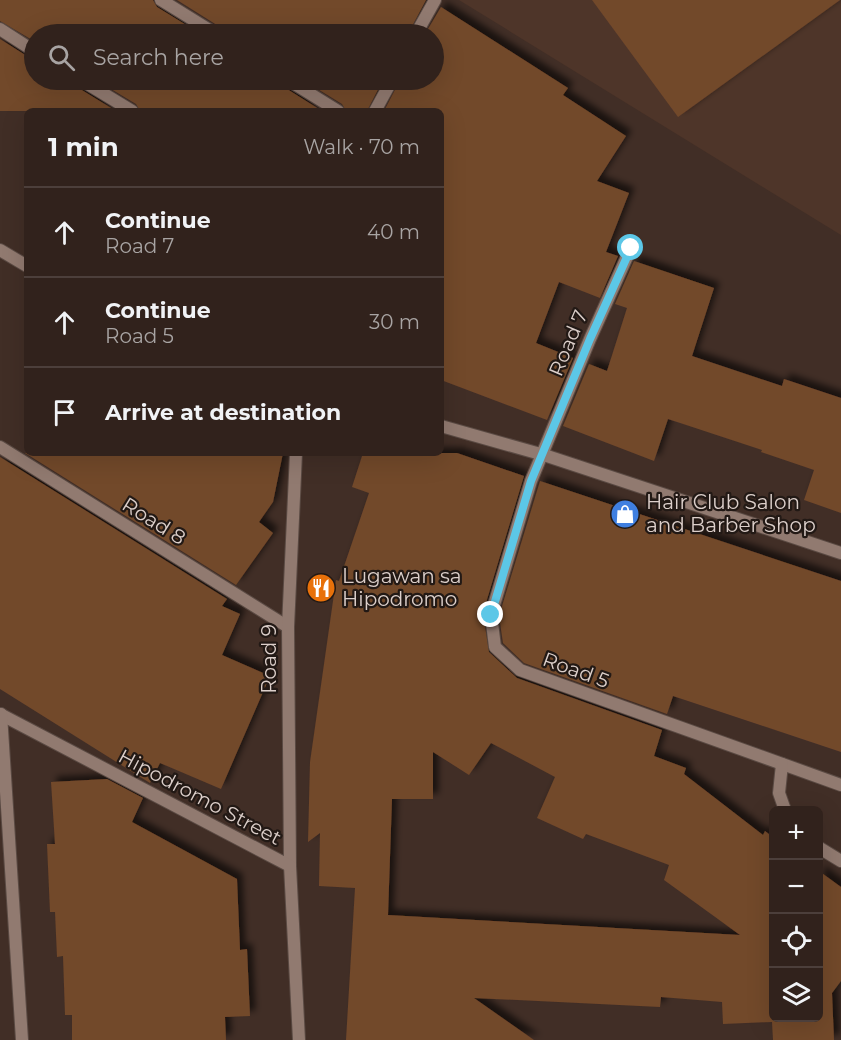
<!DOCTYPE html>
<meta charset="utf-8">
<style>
body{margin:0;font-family:Montserrat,sans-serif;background:#3d2f29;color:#f1f3f6}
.controls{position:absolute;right:18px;bottom:18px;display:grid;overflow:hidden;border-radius:9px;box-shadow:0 6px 24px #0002}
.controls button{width:54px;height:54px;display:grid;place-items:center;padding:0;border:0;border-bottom:2px solid #4c3f3b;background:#31221c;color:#f1f3f6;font:30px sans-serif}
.stop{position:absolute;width:18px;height:18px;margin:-14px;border:4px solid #5cc7e7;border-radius:50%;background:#fff}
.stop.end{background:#5cc7e7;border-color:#fff;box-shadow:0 2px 6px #0008}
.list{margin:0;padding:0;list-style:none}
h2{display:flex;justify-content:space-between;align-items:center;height:78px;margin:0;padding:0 24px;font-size:26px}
h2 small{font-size:20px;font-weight:400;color:#a8a4a3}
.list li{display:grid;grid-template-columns:39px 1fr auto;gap:18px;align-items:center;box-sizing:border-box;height:90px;padding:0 24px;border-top:2px solid #4c3f3b}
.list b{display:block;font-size:22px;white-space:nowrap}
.list p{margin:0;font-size:20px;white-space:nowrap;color:#a8a4a3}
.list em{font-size:20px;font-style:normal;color:#a8a4a3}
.icon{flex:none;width:33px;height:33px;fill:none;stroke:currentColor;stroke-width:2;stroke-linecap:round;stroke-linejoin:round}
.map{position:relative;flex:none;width:841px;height:1040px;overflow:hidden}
.search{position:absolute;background:#31221c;box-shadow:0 6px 24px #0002;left:24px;top:24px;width:420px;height:66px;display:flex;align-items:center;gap:15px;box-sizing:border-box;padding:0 21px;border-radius:33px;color:#a8a4a3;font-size:22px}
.panel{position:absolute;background:#31221c;box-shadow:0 6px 24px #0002;left:24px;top:108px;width:420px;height:348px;border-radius:9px}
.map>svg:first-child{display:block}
.built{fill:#4e3529}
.building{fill:#72482a;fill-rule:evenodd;filter:url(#shadow)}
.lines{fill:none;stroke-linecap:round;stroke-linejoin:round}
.minor-casing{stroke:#5a4a43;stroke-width:14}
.tertiary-casing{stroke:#5a4a43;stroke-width:14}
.minor{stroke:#917a70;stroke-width:12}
.tertiary{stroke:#917a70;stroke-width:12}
.route{stroke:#5cc7e7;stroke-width:8}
.labels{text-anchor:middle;stroke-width:4.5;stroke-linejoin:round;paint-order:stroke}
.street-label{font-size:20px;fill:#dccfca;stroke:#221915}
.poi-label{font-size:20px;fill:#dccfca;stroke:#221915;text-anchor:start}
</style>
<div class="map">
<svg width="841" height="1040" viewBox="0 0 841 1040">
<defs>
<filter id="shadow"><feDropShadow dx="5.5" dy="-5.5" stdDeviation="3" flood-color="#0009"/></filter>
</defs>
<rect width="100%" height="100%" fill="#412e26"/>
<!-- built -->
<path class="built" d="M 459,0 L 841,0 L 841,235 Z"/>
<!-- building -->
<g class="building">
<path d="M 0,0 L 153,0 L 157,7 L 201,34 L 34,34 L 34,41 L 0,21 Z"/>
<path d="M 177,0 L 426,0 L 408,34 L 224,34 L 220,27 Z"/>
<path d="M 592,0 L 840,0 L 678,117 Z"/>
<path d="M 441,7 L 568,88 L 563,95 L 626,136 L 597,181 L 629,193 L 606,252 L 618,256 L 600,298 L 559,282 L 536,343 L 573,358 L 547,420 L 441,380 L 441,111 L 384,111 L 400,80 L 434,80 L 434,34 L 425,34 Z"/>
<path d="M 0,39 L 30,58 L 34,59 L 34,80 L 73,80 L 77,87 L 116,111 L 0,111 Z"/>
<path d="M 96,80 L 280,80 L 284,87 L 322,111 L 140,111 L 136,104 Z"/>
<path d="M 303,80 L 383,80 L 367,111 L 346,111 L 342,104 Z"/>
<path d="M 634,261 L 714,288 L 692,356 L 782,386 L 784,379 L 841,398 L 841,513 L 804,500 L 814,470 L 761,452 L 762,450 L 668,419 L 654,461 L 563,426 L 589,364 L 607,371 L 627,308 L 615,304 Z"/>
<path d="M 25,453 L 283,453 L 273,502 L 259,522 L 273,533 L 236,585 Z"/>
<path d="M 363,453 L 457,453 L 524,476 L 483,613 L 489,652 L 517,678 L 662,730 L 654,756 L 686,768 L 684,774 L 763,835 L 765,831 L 774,838 L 774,1017 L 819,1017 L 819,871 L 841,887 L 841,981 L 832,993 L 834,1040 L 773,1040 L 772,1022 L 723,1024 L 722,1002 L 661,997 L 660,1007 L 474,998 L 534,1040 L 346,1040 L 355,888 L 319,886 L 320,833 L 308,842 L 310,762 L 336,580 L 339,581 L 369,493 L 352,487 ZM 491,743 L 555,777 L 537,818 L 583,839 L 586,834 L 669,865 L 664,880 L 740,935 L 388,915 L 392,799 L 433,799 L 433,752 L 469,775 Z"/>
<path d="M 0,457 L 227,599 L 222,606 L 240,614 L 222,655 L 270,676 L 221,789 L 160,763 L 150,783 L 0,689 Z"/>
<path d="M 540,481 L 841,581 L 841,752 L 673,696 L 667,714 L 524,663 L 503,643 L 499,616 Z"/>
<path d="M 107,779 L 143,798 L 132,822 L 237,879 L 240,950 L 247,949 L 250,1016 L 225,1017 L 226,1040 L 72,1040 L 72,1015 L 65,1015 L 63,956 L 57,957 L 55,912 L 50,912 L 47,844 L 55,844 L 51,782 Z"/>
</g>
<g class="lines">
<!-- minor casing -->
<g class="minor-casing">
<g id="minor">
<path d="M 161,0 L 216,34"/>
<path d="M 0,29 L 34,51"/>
<path d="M 416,34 L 435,0"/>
<path d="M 81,80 L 132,111"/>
<path d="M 288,80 L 338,111"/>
<path d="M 375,111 L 392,80"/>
<path d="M 631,248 L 590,339 L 531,481 L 491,615 L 495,647 L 520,670 L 841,785"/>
<path d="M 0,447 L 288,627"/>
<path d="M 296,453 L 288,627 L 290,866 L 299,1040"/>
<path d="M 0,714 L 290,866"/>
<path d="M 1,714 L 22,1040"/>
<path d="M 782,764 L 779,793 L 785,810"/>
<path d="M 818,847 L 841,861"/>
</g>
</g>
<!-- tertiary casing -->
<g class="tertiary-casing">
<g id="tertiary">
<path d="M 0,250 L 27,266"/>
<path d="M 441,426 L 544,455 L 841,553"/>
</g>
</g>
<!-- minor -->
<use href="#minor" class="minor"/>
<!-- tertiary -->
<use href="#tertiary" class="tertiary"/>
</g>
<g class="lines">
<!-- route -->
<path class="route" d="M 491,615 L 531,481 L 590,339 L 631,248"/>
</g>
<!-- icons -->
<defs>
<g id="shop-disc" transform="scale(1.5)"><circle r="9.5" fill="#3f7fe0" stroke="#221915"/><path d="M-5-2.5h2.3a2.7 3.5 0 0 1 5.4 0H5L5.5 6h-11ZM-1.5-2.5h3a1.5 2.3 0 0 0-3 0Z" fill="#fff"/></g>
<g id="restaurant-disc" transform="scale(1.5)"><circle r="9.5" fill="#e8710a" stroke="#221915"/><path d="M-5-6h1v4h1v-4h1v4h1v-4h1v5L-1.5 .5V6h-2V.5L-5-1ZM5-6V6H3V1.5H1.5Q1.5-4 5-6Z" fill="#fff"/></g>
</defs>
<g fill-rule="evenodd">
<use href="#shop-disc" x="625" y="514"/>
<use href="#restaurant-disc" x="321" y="588"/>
</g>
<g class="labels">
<!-- street labels -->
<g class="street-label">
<text transform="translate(568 343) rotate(-67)" y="7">Road 7</text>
<text transform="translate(154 521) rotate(32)" y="7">Road 8</text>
<text transform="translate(269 659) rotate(-90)" y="7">Road 9</text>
<text transform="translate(576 670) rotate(20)" y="7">Road 5</text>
<text transform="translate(200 797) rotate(28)" y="7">Hipodromo Street</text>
</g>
<!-- poi labels -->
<g class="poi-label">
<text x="646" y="509">Hair Club Salon<tspan x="646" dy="23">and Barber Shop</tspan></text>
<text x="342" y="583">Lugawan sa<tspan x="342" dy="23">Hipodromo</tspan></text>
</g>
</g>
</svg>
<div class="controls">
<button>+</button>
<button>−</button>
<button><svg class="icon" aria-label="locate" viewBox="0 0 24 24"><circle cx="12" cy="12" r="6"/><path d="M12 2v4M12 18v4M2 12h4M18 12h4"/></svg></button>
<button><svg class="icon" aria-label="layers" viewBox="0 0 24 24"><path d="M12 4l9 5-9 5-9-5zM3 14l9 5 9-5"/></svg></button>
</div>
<div class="stop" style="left:631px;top:248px"></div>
<div class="stop end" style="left:491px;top:615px"></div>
<div class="search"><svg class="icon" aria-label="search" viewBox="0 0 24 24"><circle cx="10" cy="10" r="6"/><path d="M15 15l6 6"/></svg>Search here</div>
<section class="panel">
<h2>1 min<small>Walk · 70 m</small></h2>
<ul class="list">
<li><svg class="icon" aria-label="ahead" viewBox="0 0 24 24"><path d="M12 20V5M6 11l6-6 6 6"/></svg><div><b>Continue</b><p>Road 7</p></div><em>40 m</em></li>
<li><svg class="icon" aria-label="ahead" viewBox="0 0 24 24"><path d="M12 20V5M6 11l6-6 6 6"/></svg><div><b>Continue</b><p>Road 5</p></div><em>30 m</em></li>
<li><svg class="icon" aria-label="arrive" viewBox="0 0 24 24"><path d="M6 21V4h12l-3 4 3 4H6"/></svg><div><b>Arrive at destination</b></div></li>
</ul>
</section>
</div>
